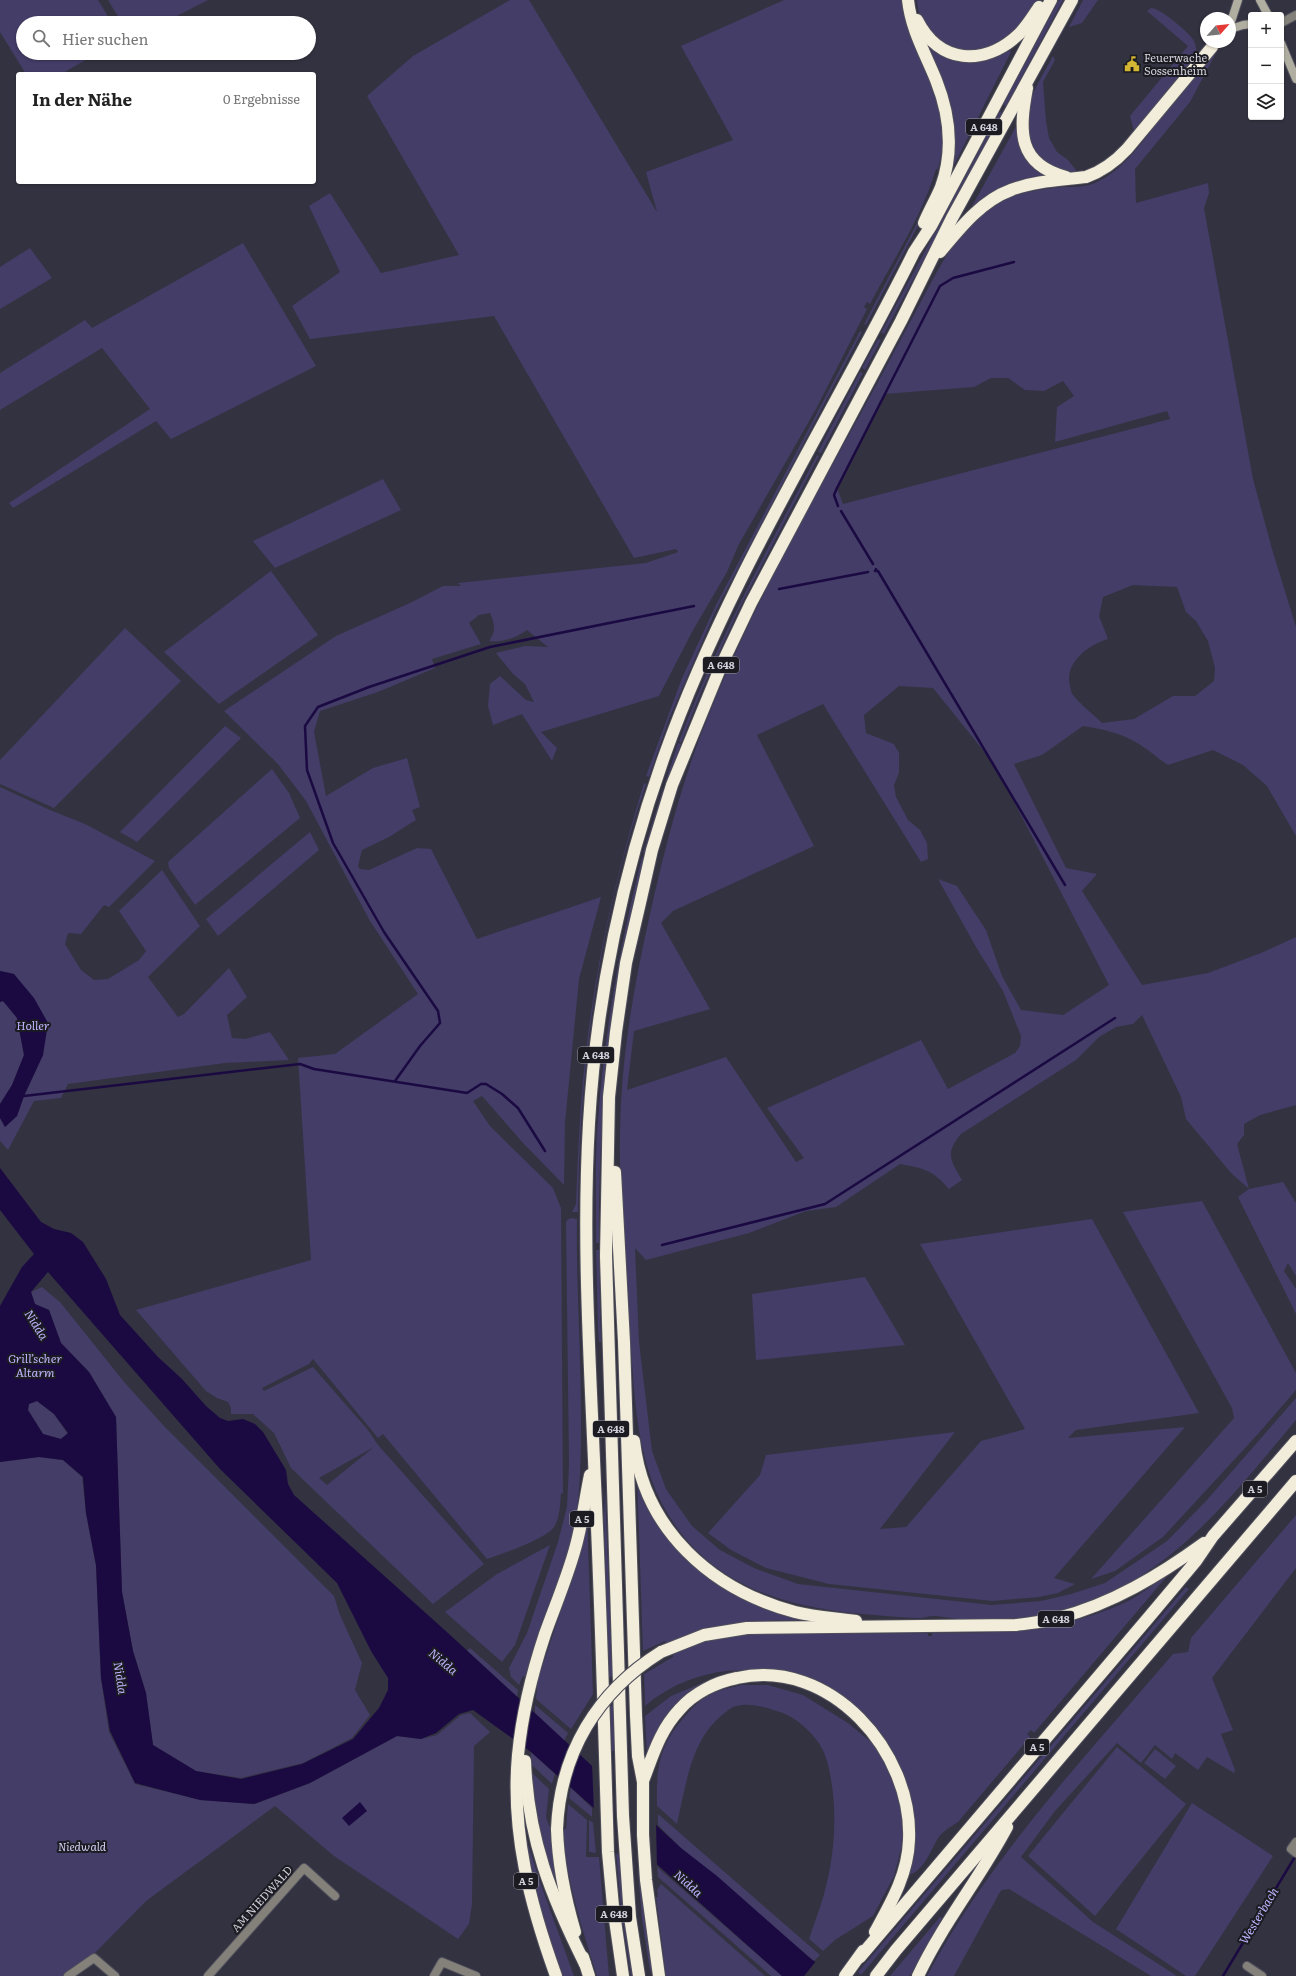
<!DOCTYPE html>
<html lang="de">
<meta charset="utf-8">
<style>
body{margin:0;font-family:Literata,serif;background:#f2f2f2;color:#222}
.controls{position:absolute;right:12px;top:12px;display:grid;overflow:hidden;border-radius:4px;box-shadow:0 1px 3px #0004}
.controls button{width:36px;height:36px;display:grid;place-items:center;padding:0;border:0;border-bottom:1px solid #e0e0e0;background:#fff;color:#222;font:20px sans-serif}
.compass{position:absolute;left:1200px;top:12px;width:36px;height:36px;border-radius:50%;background:#fff;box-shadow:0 1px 3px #0004;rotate:63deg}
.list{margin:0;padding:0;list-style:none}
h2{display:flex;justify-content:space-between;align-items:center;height:52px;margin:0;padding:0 16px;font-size:17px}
h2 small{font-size:13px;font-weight:400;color:#767676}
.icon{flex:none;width:22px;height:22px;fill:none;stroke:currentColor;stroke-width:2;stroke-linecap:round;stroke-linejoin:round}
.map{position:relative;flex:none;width:1296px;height:1976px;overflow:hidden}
.search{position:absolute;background:#fff;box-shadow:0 1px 3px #0004;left:16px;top:16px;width:300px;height:44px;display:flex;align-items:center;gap:10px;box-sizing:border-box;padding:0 14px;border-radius:22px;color:#767676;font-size:15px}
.panel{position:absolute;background:#fff;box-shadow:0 1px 3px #0004;left:16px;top:72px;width:300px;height:112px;border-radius:4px}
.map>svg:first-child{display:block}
.green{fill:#433d67;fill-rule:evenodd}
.water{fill:#1b0a42;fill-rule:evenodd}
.pier{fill:#333240}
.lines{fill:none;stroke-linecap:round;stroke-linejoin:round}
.stream{stroke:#1b0a42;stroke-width:2.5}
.minor-casing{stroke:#504f5c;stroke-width:10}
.secondary-casing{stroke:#504f5c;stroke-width:10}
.motorway-casing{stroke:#504f5c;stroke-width:14}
.minor{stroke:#83817a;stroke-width:8}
.secondary{stroke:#b0ada1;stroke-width:8}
.motorway{stroke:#f2edda;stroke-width:12}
.motorway-bridge-casing{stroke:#504f5c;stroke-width:14;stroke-linecap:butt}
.motorway-bridge{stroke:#f2edda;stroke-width:12}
.labels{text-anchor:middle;stroke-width:4;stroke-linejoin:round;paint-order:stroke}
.shield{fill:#1b1b21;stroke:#9c9ba4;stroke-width:1}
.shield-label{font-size:10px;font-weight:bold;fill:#d3d2dc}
.poi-label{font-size:11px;fill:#d3d2dc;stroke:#1b1b21;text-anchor:start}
.park-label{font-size:11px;font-style:italic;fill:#d2cff4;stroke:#1b1b21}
.street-label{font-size:11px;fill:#d3d2dc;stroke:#1b1b21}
.water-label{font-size:12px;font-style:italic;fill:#bdb4fd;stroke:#1b1b21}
</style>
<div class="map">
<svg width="1296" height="1976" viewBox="0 0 1296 1976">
<rect width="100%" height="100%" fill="#333240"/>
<g class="green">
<path d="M0 0H98L112 23H23V53H98L61 74H26L0 32Z"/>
<path d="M108 0H208L163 23H122Z"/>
<path d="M510 0H529L657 212 646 172 733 140 681 46 784 0H905L938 99 943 121V166L931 201 866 325 864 324 928 202 939 175 942 151 938 169H936C922 217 893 260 870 304L867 302 864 307 867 309 816 409 738 546 727 572 692 632 659 696 541 732 557 748 552 761 522 714 493 725 488 706 490 684 500 676 526 700 534 702 525 684 513 674 496 653 525 646 548 647 527 630C516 638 502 643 489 641 496 631 495 624 490 613L479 615 469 623 481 644 432 659 435 668 378 692 320 711 314 732 326 796 373 768 407 758 420 807 412 810 416 820 389 837 362 850 358 866 360 869 369 870 417 848 431 849 477 939 601 897 579 979 565 1123 564 1185 523 1143 482 1096 473 1101 490 1126 553 1188 561 1208 563 1493 561 1494C560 1505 560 1518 554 1527 546 1539 502 1554 487 1559L383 1434 378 1438 313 1359 309 1364 262 1388 264 1391 313 1367 368 1430 378 1445 484 1564 433 1604 291 1468 274 1433 253 1414H231V1408L228 1402 217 1398 206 1391 136 1310 311 1260 298 1058 335 1054 418 994 370 921 306 801 278 764 224 711 336 636 410 603 443 586H461L458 583 646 563 678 552 676 549 634 558 494 316 310 339 292 306 340 272 309 206 330 193 381 273 459 255 367 96 413 56ZM374 1447 327 1485 319 1478Z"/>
<path d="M917 0H1038C1019 36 972 73 936 36 923 23 919 19 917 0Z"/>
<path d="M1059 0H1063L1006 106 1003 104Z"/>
<path d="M1083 0H1098L1082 23 1069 27Z"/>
<path d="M1151 8C1160 8 1190 33 1194 41 1196 45 1196 49 1197 54L1134 131 1130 116 1188 46 1147 11Z"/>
<path d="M926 42 939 53 1009 50 1011 52 953 167 952 164 954 119 949 101 925 43Z"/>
<path d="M1215 55 1190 102 1135 169 1136 203 1208 183 1209 193 1204 208 1253 479 1272 549 1296 627V836L1267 786 1243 765 1213 750 1168 765C1157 758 1148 749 1137 743 1121 733 1102 729 1083 726L1042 755 1014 764 1066 868 1097 874 1082 891 1142 985 1208 973 1261 953 1296 937V1105L1260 1115 1244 1124V1135L1237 1144 1249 1189 1283 1182 1296 1203V1276L1288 1263 1284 1271 1296 1289V1314L1238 1197 1249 1189 1231 1173 1186 1119 1181 1097 1142 1015 1133 1024 1116 1027 1099 1037 1076 1060 961 1134C945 1153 950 1160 962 1180L949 1189C933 1170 923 1168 900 1164L836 1207 806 1211 749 1233 646 1260 635 1248 639 1342 652 1451 666 1489 692 1526 720 1550 754 1568 798 1584 992 1605 1041 1601 1071 1594 1105 1583 1167 1541 1206 1501 1296 1398V1420C1215 1516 1152 1603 1018 1618 998 1620 977 1621 957 1619 950 1618 939 1616 933 1616 929 1616 926 1617 922 1618 906 1618 889 1616 874 1615 809 1610 742 1597 695 1549 633 1486 636 1405 629 1322 624 1249 617 1176 621 1103 624 1043 635 982 648 923 660 868 674 812 692 759 741 621 817 495 886 367 899 342 913 317 926 292 941 264 957 233 982 213 1005 194 1033 190 1062 187 1074 187 1086 187 1097 182 1126 169 1145 137 1165 113 1180 94 1196 76 1211 57ZM991 378H1008L1025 390 1044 391 1063 381 1074 396 1057 407 1055 442 1167 411 1170 419 843 504 837 488 884 394 974 387ZM1133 585 1177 587 1186 612 1196 621 1208 641 1215 668 1214 681 1195 696H1173L1134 719 1102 723C1093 714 1081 705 1073 695 1071 693 1071 689 1070 686 1064 663 1088 645 1108 639L1099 616 1103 597ZM899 686 933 688 995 765 1109 985 1063 1015 1021 1010 1002 976 986 930 957 886 938 879 976 947 1003 991 1021 1036 1020 1046 1015 1053 948 1089 921 1040 767 1108 804 1158 796 1162 726 1057 627 1090 634 1031 710 1009 661 923 673 911 814 846 757 735 823 704 921 862 928 859 927 843 920 830 908 820 896 797 894 785 899 773V753L894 744 866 733 864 715Z"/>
<path d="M1053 56 1055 60 1043 82 1046 121 1049 138 1057 152 1068 160 1079 174C1066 172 1052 169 1041 161 1025 147 1024 115 1032 97 1037 83 1046 69 1053 56Z"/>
<path d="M1000 111 1002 113 884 334 881 333Z"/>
<path d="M1018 123C1025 152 1023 163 1050 177L971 208Z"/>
<path d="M243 243 316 366 171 439 156 421 13 508 9 503 150 409 102 348 0 410V373L85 320 92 328Z"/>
<path d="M30 248 52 278 0 309V267Z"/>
<path d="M860 331 862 332 715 612 669 719 649 777 646 776 682 678 716 605Z"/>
<path d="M878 339 881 340 865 370 862 368Z"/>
<path d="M860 372 863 373 821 453 818 452Z"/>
<path d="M817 455 819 456 739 609 701 692 681 743 679 741C717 642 767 549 817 455Z"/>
<path d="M383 479 401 510 275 568 253 541Z"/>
<path d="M271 571 318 635 219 704 164 652Z"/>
<path d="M125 628 181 681 54 808 0 784V760Z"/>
<path d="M225 726 241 738 137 842 120 832Z"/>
<path d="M678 743 681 744 667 783H665Z"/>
<path d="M272 769 289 793 300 818 195 905 169 868 168 862Z"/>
<path d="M644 783 646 784C599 920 579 1068 578 1212H572L576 1204C578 1153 580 1103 586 1052 596 961 617 871 644 783Z"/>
<path d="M0 787 50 810 85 824 155 861 109 907 104 905 81 934 68 933 65 944 81 970 94 980 108 979 139 960 146 951 119 911 162 870 200 926 148 977 178 1017 184 1014 229 968 247 997 227 1015 232 1038 245 1039 270 1032 289 1060 225 1063 68 1084 61 1098 34 1101 8 1150 0 1141V1118L5 1127 17 1116 24 1096 43 1055 14 974 0 971Z"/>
<path d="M663 789 665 790 646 854 643 853Z"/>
<path d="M310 832 319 850 218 936 206 919Z"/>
<path d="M642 857 645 858C612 988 598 1108 599 1243H596C596 1206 595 1170 597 1133 603 1040 619 948 642 857Z"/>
<path d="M3 1001 17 1018 24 1055 12 1085 0 1104V1002Z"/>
<path d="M1202 1201 1296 1373V1390L1258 1434 1163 1537 1115 1571 1091 1579 1234 1418 1232 1408 1123 1212Z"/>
<path d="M571 1218 577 1219C576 1285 581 1350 581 1416 581 1447 581 1478 577 1509 569 1567 545 1622 525 1677L523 1676 519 1685 511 1677 509 1668 527 1633 558 1542 567 1507 569 1464 566 1223 567 1220Z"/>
<path d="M1092 1219 1199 1413 1076 1430 1068 1438 1185 1427 1054 1578 1075 1584 1058 1593 1039 1597 993 1601 829 1584 766 1568 731 1550 708 1533 760 1475 766 1455 955 1432 880 1529 906 1527 981 1441 1025 1429 920 1244Z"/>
<path d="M596 1250H599L601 1342H599L598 1330Z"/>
<path d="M865 1277 905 1345 756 1360 752 1294Z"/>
<path d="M42 1287 60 1302 125 1383 164 1426 334 1596 340 1615 362 1663 355 1690 370 1715 352 1738 303 1763 241 1778 196 1771 153 1745 146 1693 133 1651 122 1592 116 1417 89 1372 61 1343 49 1310 35 1304 31 1292Z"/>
<path d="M37 1401 54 1414 68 1434 60 1439 43 1434 28 1410 29 1404Z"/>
<path d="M39 1457 63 1460 82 1477 86 1514 96 1566 101 1679 109 1732 135 1784 201 1800 255 1804 310 1783 397 1736 421 1739 437 1735 461 1715 470 1713 490 1732 474 1746 472 1904 469 1924 458 1939 334 1856 275 1806 146 1901 92 1956 64 1976H0V1462Z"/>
<path d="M637 1477 691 1561 810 1620C757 1620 715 1621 666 1644L665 1641 643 1651Z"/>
<path d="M605 1489 612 1663V1676L609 1678 604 1517Z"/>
<path d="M587 1512 593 1694 571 1729 536 1699 537 1688H535L580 1554Z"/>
<path d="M1296 1515V1568L1212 1678 1233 1730 1221 1734 1235 1770 1234 1773 1207 1757 1198 1770 1175 1753 1172 1759 1155 1745 1141 1763 1117 1743 1055 1811 1021 1857 1093 1922 1177 1976H1151L1009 1889 1002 1890 1000 1892 954 1976H927C990 1857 1086 1756 1173 1654L1188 1652 1191 1638Z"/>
<path d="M550 1545 515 1645 502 1662 445 1612 497 1574Z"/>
<path d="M1168 1575 1034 1733 1031 1730 1027 1734 1030 1737 958 1822C951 1827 942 1831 937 1840 930 1852 923 1872 908 1875 909 1847 917 1815 908 1788 898 1756 869 1710 838 1696 825 1690 809 1687 795 1682 783 1679 769 1672 757 1671 716 1667 676 1680 645 1706L644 1674 673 1657V1654L698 1643 743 1634 928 1633V1636H932V1633C1001 1633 1060 1632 1124 1603 1139 1596 1154 1584 1168 1575Z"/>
<path d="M1186 1587 1189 1589 861 1975 858 1972Z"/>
<path d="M470 1648 518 1690 517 1697 467 1651Z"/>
<path d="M707 1681 709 1682 647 1756 645 1716 671 1696Z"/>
<path d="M741 1685H768L803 1695 848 1723 878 1748 897 1788 904 1822 901 1849 894 1876 873 1916 835 1940 823 1951 809 1939C814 1923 821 1907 825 1890 836 1850 838 1801 827 1761 822 1741 802 1721 783 1713 768 1708 751 1702 736 1706 732 1707 728 1710 726 1712 691 1737 686 1785 677 1824L657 1806C656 1767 659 1745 686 1715 693 1707 701 1699 711 1694 720 1689 732 1688 741 1685Z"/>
<path d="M613 1704V1709L615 1751H612L610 1707Z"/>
<path d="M535 1705 568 1733 564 1741 535 1713Z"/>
<path d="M1117 1747 1186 1804 1095 1916 1028 1856Z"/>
<path d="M1155 1749 1176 1766 1165 1779 1144 1763Z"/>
<path d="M531 1752 555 1774 552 1784 531 1764Z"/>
<path d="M531 1772 549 1789 546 1817 549 1826 552 1827 562 1908 557 1902 531 1795Z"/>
<path d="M571 1788 592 1808V1817L569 1798Z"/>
<path d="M1192 1803 1273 1856 1195 1976H1186L1116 1929Z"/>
<path d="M568 1804 587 1820 586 1857H599L609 1976H597C582 1928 566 1880 563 1829H566Z"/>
<path d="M658 1814 820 1955 814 1961 681 1848 658 1825Z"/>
<path d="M589 1820 593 1823 596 1853 589 1852Z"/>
<path d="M523 1841H527L540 1882 574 1976H559L546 1938Z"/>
<path d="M616 1853 620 1856 623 1898 633 1976H631L622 1918Z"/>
<path d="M657 1867 782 1976H771L658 1877Z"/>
<path d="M638 1872 640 1875 653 1970 650 1971 642 1919Z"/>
<path d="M661 1884 765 1976H666L656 1897H658L657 1890Z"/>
<path d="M940 1917 942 1918 910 1976H890Z"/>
</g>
<g class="water">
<path d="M0 971 14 974 34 998 48 1023 43 1055 24 1096 17 1116 5 1127 0 1118V1104L12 1085 24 1055 17 1018 3 1001 0 1002Z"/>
<path d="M0 1168 41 1222 54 1229 71 1233 83 1242 106 1279 120 1315 158 1357 182 1379 206 1406 220 1418 228 1421 243 1419 255 1424 263 1432 286 1470 288 1484 294 1495 448 1633 681 1848 717 1876 811 1959 836 1976H782L531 1752 473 1710 459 1714 436 1733 421 1739 397 1736 310 1783 254 1804 200 1800 135 1783 110 1731 101 1678 96 1565 86 1513 83 1477 63 1460 39 1457 0 1462V1306L22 1267 34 1254 0 1210ZM48 1272 220 1469 337 1583 371 1651 388 1678V1690L379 1708 353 1739 302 1764 241 1779 196 1771 153 1745 146 1693 133 1651 122 1592 116 1417 89 1372 61 1343 49 1310 35 1304 31 1292ZM37 1401 54 1414 68 1433 61 1439 43 1434 28 1410 29 1404Z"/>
<path d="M360 1802 367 1811 349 1826 342 1818Z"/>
</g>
<g class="pier">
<path d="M592 1763 656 1821 657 1869 594 1812Z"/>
<path d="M817 1960 837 1974 838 1976H804Z"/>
</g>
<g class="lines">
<g class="stream">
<path d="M838 506 834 495 837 488 940 286 953 278 1014 262"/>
<path d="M841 511 873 564"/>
<path d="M876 569 875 571H878L1065 885"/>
<path d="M779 589 868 572"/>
<path d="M395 1081 420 1046 440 1023 438 1011 384 932 333 843 307 770 305 726 318 707 369 687 490 647 694 606"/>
<path d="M24 1096 300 1064 314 1069 467 1093 481 1084H486L502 1094 518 1108 545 1151"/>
<path d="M662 1245 825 1204 1115 1018"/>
<path d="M1223 1976 1296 1855"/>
</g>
<g class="minor-casing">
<g id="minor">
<path d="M1281 23 1296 15"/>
<path d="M1296 1842 1291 1849 1296 1853"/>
<path d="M1247 1966 1262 1976"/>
<path d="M68 1976 94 1958 115 1976"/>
<path d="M208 1976 304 1868 335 1896"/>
<path d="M434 1976 442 1962 476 1976"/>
</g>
</g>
<g class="secondary-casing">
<g id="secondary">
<path d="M1260 0 1268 15"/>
<path d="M1230 25 1238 0"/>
<path d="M1230 29 1243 25 1251 24"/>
<path d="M1281 43 1296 79"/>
</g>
</g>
<g class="motorway-casing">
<g id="motorway">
<path d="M908 0C911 29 925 53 936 80 950 115 954 151 941 187 936 199 929 211 924 223"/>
<path d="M917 20C939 64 984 67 1019 34 1027 26 1033 16 1039 7"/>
<path d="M1027 88C1019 131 1017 164 1066 177"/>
<path d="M940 252C960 228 981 201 1011 190 1034 181 1062 180 1086 177 1103 171 1115 162 1127 149L1212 47"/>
<path d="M615 1172 624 1342 636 1715 638 1756 643 1782V1835L646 1880 659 1976"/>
<path d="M634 1441C644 1530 712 1590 795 1612 815 1617 836 1618 856 1621"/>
<path d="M661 1652 704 1635 747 1628 1016 1625C1030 1623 1045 1622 1058 1618 1112 1604 1160 1575 1204 1543"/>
<path d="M525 1761C528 1839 551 1896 585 1964"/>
<path d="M643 1781C653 1755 660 1730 680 1709 694 1693 716 1682 737 1678 830 1657 913 1752 909 1840 908 1874 891 1903 875 1932"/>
<path d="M557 1829C558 1864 565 1898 575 1932"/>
<path d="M583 1957 589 1976"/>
<path d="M860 1957 1149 1617 1196 1561 1213 1536 1296 1441"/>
<path d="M556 1976C530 1904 511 1832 518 1755 522 1714 532 1673 545 1634 555 1606 567 1578 575 1549 582 1525 585 1499 590 1475"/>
<path d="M623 1976 613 1906 608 1852C604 1729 601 1606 595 1483 590 1363 582 1243 589 1123 596 999 623 871 665 754 728 578 831 419 914 252L931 226 1051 0"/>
<path d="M639 1976 630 1917 623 1816 606 1256 609 1097 616 1032 626 963 640 903 652 850 672 785 721 666 751 603 901 321 952 218 1072 0"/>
<path d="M845 1976 863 1951"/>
<path d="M876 1976 896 1950 1296 1481"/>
<path d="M918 1976C943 1923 980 1878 1007 1827"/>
</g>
</g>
<use href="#minor" class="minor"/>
<use href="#secondary" class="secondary"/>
<use href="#motorway" class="motorway"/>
<g class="motorway-bridge-casing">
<path id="motorway-bridge" d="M557 1829C560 1753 597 1692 661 1652"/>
</g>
<use href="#motorway-bridge" class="motorway-bridge"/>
</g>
<defs>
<g id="civic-bare" transform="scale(1.2)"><path d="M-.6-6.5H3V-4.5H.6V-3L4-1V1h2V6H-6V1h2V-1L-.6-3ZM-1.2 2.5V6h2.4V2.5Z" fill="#d5b534" stroke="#1b1b21" stroke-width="2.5" paint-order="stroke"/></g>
</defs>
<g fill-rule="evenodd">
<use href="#civic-bare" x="1132" y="64"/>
</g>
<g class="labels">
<g class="shield">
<rect x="966" y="119" width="36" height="16" rx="3"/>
<rect x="703" y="657" width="36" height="16" rx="3"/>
<rect x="578" y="1047" width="36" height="16" rx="3"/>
<rect x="593" y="1421" width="36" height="16" rx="3"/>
<rect x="1243" y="1481" width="24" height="16" rx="3"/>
<rect x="570" y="1511" width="24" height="16" rx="3"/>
<rect x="1038" y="1611" width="36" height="16" rx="3"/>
<rect x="1025" y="1739" width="24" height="16" rx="3"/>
<rect x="514" y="1873" width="24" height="16" rx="3"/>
<rect x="596" y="1906" width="36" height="16" rx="3"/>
</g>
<g class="shield-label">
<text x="984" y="131">A 648</text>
<text x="721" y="669">A 648</text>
<text x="596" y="1059">A 648</text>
<text x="611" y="1433">A 648</text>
<text x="1255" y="1493">A 5</text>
<text x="582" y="1523">A 5</text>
<text x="1056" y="1623">A 648</text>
<text x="1037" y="1751">A 5</text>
<text x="526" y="1885">A 5</text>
<text x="614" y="1918">A 648</text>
</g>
<g class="poi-label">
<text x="1144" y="62">Feuerwache<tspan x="1144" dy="13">Sossenheim</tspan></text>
</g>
<g class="park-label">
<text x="82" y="1851">Niedwald</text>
</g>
<g class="street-label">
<text transform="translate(262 1899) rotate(-48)" y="4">AM NIEDWALD</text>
</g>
<g class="water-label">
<text x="33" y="1030">Holler</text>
<text transform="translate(36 1325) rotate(58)" y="4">Nidda</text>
<text x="35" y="1363">Grill’scher<tspan x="35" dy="14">Altarm</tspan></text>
<text transform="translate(443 1662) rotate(40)" y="4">Nidda</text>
<text transform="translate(120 1678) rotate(81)" y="4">Nidda</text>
<text transform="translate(688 1884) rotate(42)" y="4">Nidda</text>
<text transform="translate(1259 1916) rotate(-59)" y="4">Westerbach</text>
</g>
</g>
</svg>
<div class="controls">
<button>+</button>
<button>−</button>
<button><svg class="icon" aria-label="layers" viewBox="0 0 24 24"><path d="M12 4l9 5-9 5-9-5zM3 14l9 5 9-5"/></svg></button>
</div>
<svg class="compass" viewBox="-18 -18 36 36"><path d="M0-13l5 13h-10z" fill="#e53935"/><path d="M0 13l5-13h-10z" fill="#767676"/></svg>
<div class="search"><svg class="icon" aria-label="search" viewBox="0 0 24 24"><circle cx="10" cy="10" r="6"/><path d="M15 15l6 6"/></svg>Hier suchen</div>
<section class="panel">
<h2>In der Nähe<small>0 Ergebnisse</small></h2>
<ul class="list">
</ul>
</section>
</div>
